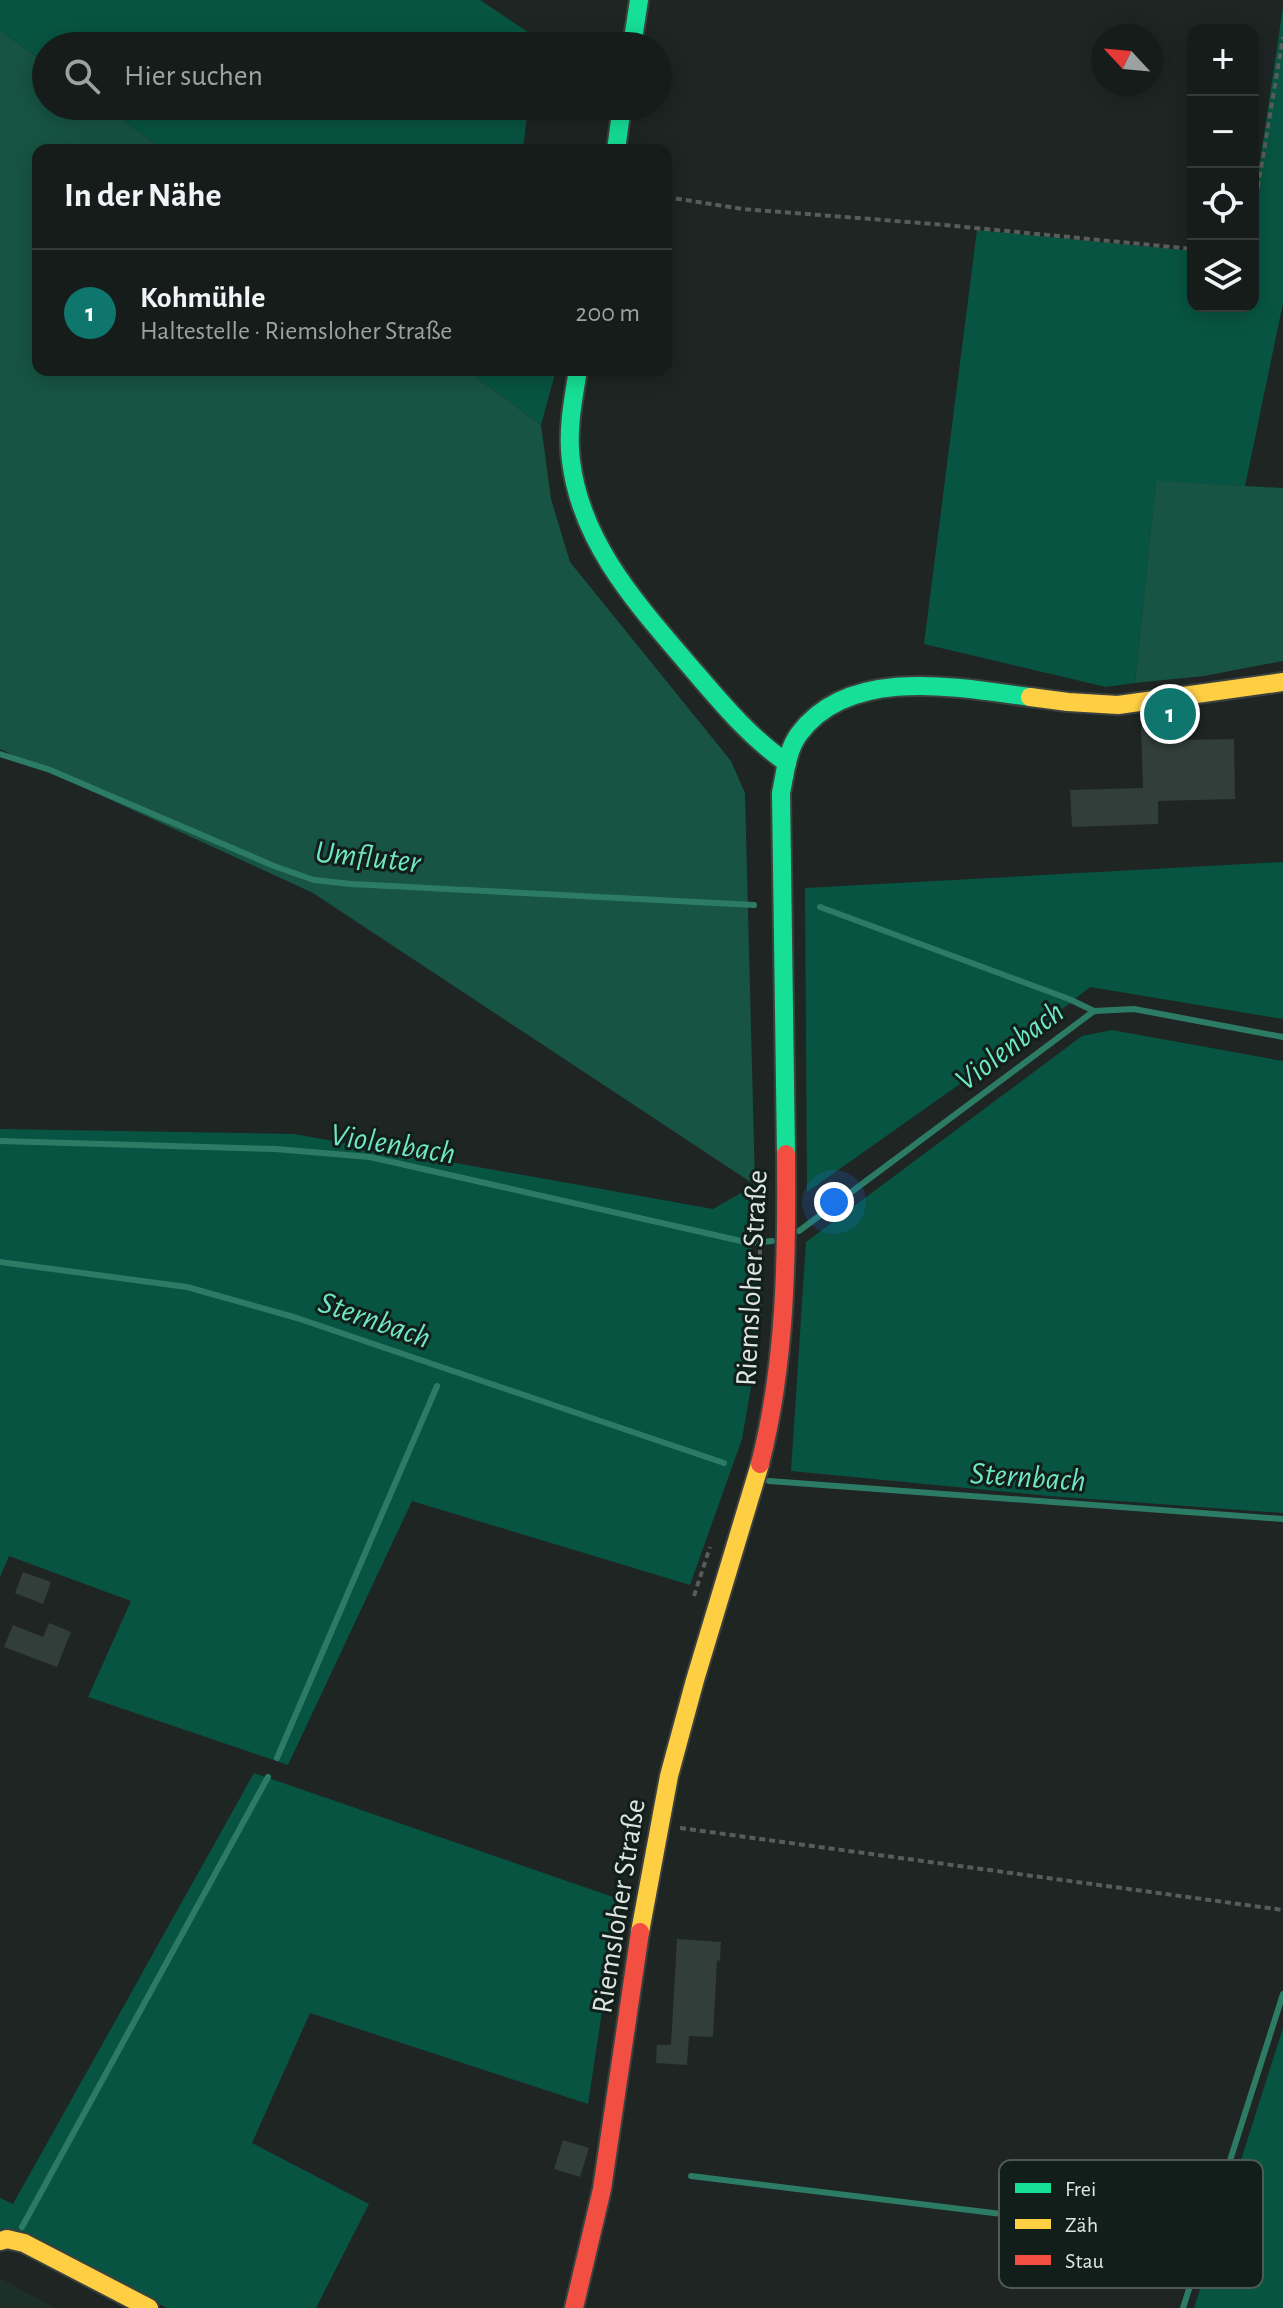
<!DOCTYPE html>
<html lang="de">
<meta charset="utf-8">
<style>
body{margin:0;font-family:"Alegreya Sans",sans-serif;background:#1f2523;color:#f1f3f6}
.controls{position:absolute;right:24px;top:24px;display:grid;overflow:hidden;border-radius:16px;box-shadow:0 4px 20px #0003}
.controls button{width:72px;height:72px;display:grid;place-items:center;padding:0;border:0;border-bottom:2px solid #353a39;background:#161c1a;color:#f1f3f6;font:40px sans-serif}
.compass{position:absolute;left:1091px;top:24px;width:72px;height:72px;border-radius:50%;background:#161c1a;box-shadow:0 4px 20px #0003;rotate:296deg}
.you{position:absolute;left:834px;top:1202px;width:28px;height:28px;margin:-20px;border:6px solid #fff;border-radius:50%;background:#1a73e8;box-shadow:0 0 0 12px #1a73e833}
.badge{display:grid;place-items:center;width:52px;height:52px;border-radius:50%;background:#0f766e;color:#fff;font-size:26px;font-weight:700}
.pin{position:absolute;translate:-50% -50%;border:4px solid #fff;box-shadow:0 2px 8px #0006}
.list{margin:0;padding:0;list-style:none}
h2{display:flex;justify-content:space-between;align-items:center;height:104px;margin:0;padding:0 32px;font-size:34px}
h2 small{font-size:26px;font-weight:400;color:#9ea1a2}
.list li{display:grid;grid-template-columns:52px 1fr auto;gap:24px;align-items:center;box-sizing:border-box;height:128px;padding:0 32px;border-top:2px solid #353a39}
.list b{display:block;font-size:30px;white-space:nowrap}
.list p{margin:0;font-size:26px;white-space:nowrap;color:#9ea1a2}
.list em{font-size:26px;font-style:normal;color:#9ea1a2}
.icon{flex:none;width:44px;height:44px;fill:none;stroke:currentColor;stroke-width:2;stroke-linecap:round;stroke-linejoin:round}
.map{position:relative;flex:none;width:1283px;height:2308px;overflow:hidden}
.search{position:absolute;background:#161c1a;box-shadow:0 4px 20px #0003;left:32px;top:32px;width:640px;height:88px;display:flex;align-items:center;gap:20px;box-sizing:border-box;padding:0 28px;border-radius:44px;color:#9ea1a2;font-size:30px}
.panel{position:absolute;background:#161c1a;box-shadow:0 4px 20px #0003;left:32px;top:144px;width:640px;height:232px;border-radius:16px}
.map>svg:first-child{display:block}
.built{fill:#1c2f29}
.green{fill:#085442}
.forest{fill:#175443}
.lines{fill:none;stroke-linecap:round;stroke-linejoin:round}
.stream{stroke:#2c7c65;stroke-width:6}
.building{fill:#323e3a}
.fast-casing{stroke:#3b413f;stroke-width:22}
.slow-casing{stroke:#3b413f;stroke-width:22}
.jam-casing{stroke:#3b413f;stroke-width:22}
.path{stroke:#585c5b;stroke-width:4;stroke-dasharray:6 4;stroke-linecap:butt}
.fast{stroke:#16e098;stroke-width:18}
.slow{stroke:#ffcf43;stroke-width:18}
.jam{stroke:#f24e42;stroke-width:18}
.labels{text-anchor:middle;stroke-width:6;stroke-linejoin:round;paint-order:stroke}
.street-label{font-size:30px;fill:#dde5e2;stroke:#121e1a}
.water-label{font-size:32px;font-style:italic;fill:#6ee7c2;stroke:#121e1a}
.key{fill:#121e1a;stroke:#4f5a56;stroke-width:2}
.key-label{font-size:22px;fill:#dde5e2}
</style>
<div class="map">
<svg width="1283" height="2308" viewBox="0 0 1283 2308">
<rect width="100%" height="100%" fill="#1e2523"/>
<path class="built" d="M0 2278 55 2308H0Z"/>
<g class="green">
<path d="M0 0H480L534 36 533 46H46V64L0 30Z"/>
<path d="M1283 7V303L1245 486 1156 482 1135 683 1106 687 924 644 977 230 1193 251V306H1253V209Z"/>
<path d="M104 106H528L523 150H164Z"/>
<path d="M466 370H556L541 425Z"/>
<path d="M1283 862V1019L1090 987 1035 1031 807 1192 805 888Z"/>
<path d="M1112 1030 1283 1061V1513L1049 1496 791 1471 806 1242 1082 1036Z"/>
<path d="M0 1129 294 1134 713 1209 755 1185 751 1254 763 1277 761 1321 752 1382 742 1439 690 1585 412 1501 288 1765 88 1697 131 1601 9 1556 0 1577Z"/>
<path d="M254 1773 619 1899 588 2104 310 2013 252 2143 369 2204 316 2308H167L10 2229 0 2230V2198L13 2204Z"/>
<path d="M1283 2028V2308H1194Z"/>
</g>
<g class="forest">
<path d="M0 30 46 64V106H104L164 150H38V370H466L541 425 551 499 570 562 731 761 745 793 755 1185 313 893 0 749Z"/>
<path d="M1156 481 1283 488V661L1204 676 1135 683Z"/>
</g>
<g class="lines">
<g class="stream">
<path d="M0 754 50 770 274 866 314 880 351 884 754 905"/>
<path d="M820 907 1069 999 1094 1011"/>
<path d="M0 1141 275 1149 370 1157 750 1243 772 1241"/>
<path d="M799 1231 1094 1011 1134 1009 1283 1037"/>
<path d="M0 1262 187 1287 297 1318 724 1463"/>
<path d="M769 1481 1283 1519"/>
<path d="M277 1758 437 1386"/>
<path d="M691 2176 1205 2239"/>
<path d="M22 2227 268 1777"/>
<path d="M1183 2308 1283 1994"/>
</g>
</g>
<g class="building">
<path d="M1182 724V740L1234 739 1235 799 1158 801V824L1072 827 1070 790 1143 788 1141 726Z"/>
<path d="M23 1572 51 1582 43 1604 15 1593Z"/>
<path d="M49 1623 71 1632 57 1667 4 1647 13 1625 43 1637Z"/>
<path d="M677 1939 721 1942 720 1961 717 1960 713 2037 689 2036 687 2065 656 2063 657 2045H671Z"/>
<path d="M563 2140 589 2148 580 2177 554 2169Z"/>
</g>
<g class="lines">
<g class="fast-casing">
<g id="fast">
<path d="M632 46 639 0"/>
<path d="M616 150 622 106"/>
<path d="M578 370C573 400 567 431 571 461 581 543 637 604 688 664 719 700 748 736 787 763"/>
<path d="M786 1154 781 793C785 774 787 750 799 734 849 666 957 687 1030 697"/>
</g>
</g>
<g class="slow-casing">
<g id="slow">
<path d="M1030 697 1068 702 1118 705 1283 682"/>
<path d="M640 1932 669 1776 695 1680 760 1464"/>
<path d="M0 2241 7 2239 24 2243 149 2308"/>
</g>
</g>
<g class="jam-casing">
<g id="jam">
<path d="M760 1464C786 1362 787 1258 786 1154"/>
<path d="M574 2308 602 2189 640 1932"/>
</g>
</g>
<g class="path">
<path d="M666 197 743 209 934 224 1193 249"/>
<path d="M1253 217 1283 37"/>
<path d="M761 1210 759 1235 761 1269"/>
<path d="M694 1596 710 1547"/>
<path d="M680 1828 1283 1910"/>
</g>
<use href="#fast" class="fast"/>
<use href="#slow" class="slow"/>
<use href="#jam" class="jam"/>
</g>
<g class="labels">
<g class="street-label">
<text transform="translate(751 1278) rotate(-87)" y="10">Riemsloher Straße</text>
<text transform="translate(618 1906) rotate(-81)" y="10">Riemsloher Straße</text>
</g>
<g class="water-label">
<text transform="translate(368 856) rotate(6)" y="11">Umfluter</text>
<text transform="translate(1009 1045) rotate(-37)" y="11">Violenbach</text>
<text transform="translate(393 1143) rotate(9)" y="11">Violenbach</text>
<text transform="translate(375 1319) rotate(19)" y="11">Sternbach</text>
<text transform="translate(1028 1476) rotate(4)" y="11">Sternbach</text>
</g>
</g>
<rect x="999" y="2160" width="264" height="128" rx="12" class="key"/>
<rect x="1015" y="2183" width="36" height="10" fill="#16e098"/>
<rect x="1015" y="2219" width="36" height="10" fill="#ffcf43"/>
<rect x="1015" y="2255" width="36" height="10" fill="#f24e42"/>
<g class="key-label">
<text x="1065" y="2196">Frei</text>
<text x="1065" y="2232">Zäh</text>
<text x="1065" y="2268">Stau</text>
</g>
</svg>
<div class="controls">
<button>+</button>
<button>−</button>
<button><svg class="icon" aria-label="locate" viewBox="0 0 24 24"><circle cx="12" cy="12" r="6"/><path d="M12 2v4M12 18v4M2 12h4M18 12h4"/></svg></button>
<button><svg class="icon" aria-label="layers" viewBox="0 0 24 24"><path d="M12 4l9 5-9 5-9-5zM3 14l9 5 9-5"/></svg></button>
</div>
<svg class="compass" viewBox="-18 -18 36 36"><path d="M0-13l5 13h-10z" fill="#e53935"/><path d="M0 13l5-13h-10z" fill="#9ea1a2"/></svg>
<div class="you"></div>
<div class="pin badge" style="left:1170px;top:714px">1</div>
<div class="search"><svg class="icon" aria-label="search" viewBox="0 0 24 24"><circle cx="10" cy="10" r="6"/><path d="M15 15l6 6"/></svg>Hier suchen</div>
<section class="panel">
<h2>In der Nähe<small></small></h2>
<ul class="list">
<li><span class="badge">1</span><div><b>Kohmühle</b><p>Haltestelle · Riemsloher Straße</p></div><em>200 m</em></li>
</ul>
</section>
</div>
